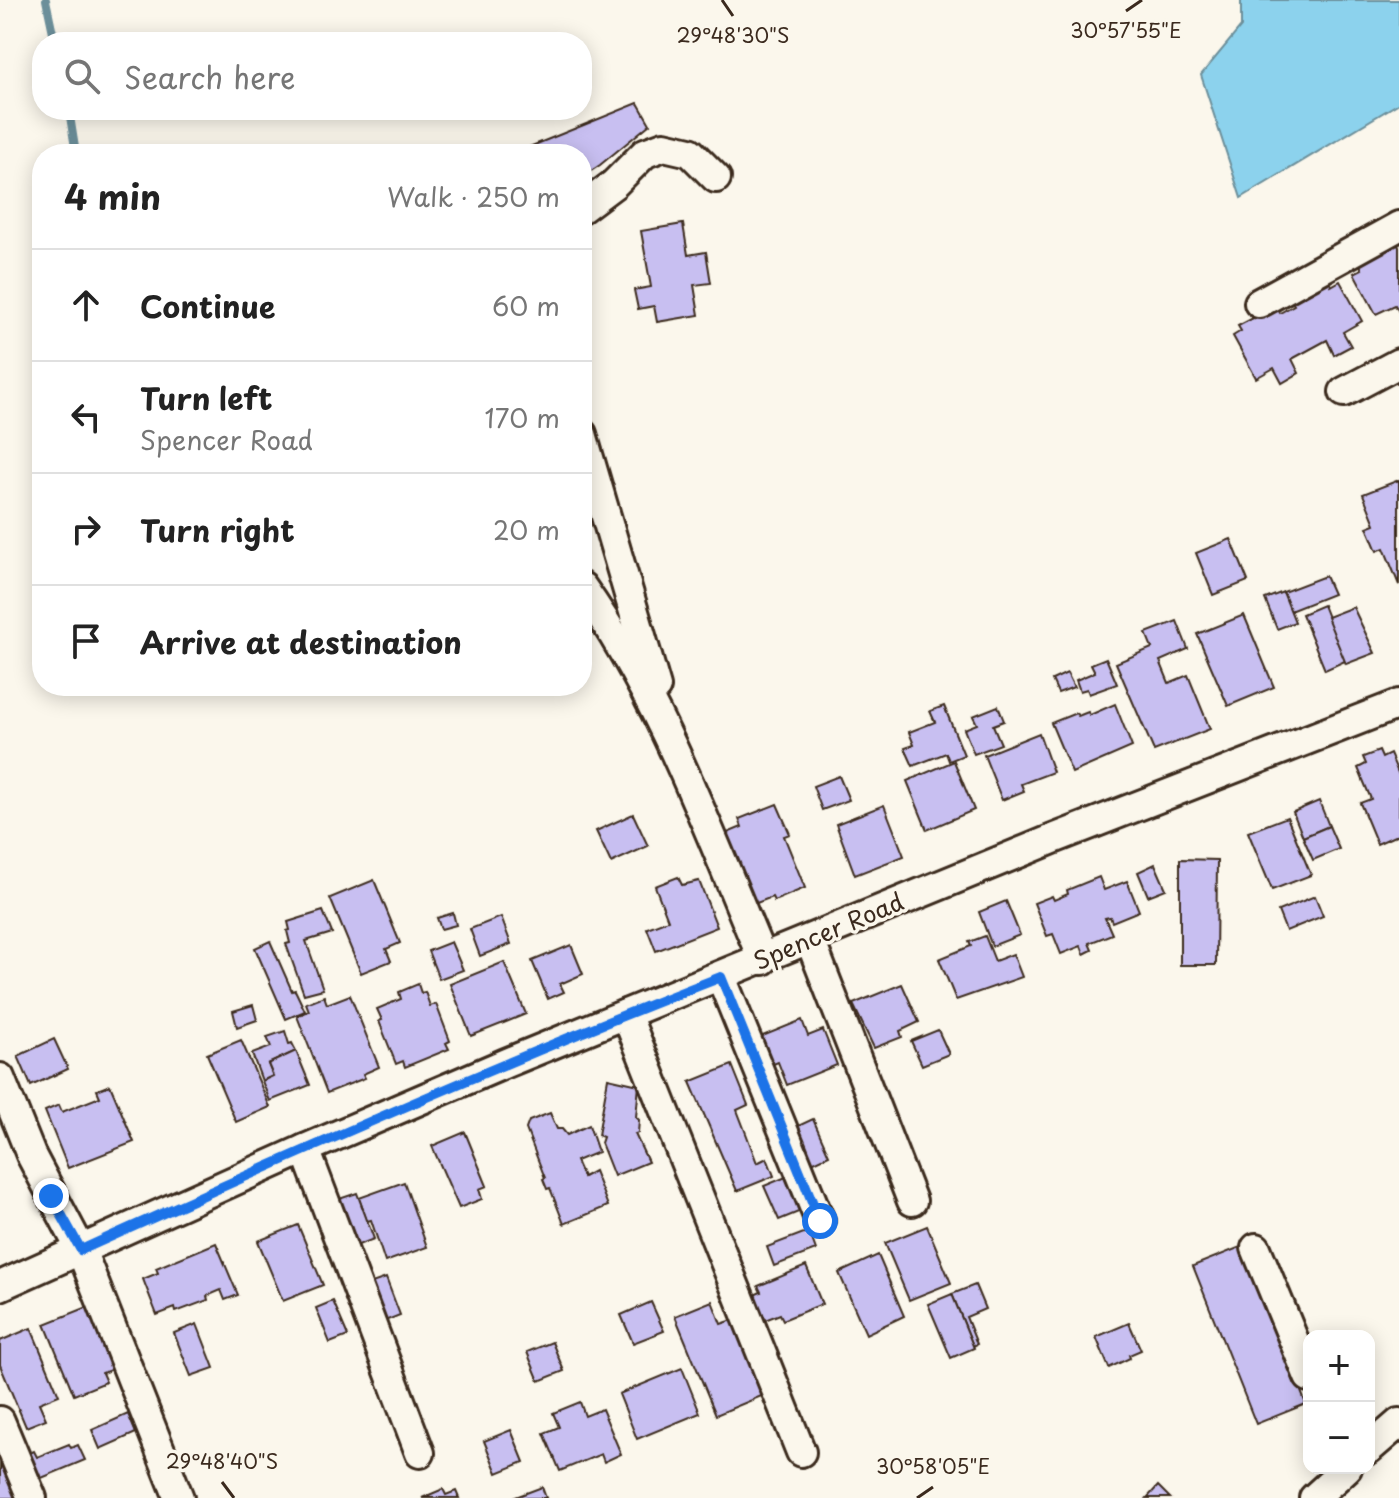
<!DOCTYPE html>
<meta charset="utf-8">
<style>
body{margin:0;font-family:"Playpen Sans",sans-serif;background:#f6f6f6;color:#222}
.controls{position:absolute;right:24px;bottom:24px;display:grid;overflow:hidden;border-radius:16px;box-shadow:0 4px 20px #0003}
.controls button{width:72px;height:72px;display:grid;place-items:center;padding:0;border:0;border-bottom:2px solid #e0e0e0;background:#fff;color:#222;font:40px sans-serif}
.stop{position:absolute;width:24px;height:24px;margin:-18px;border:6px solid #1a73e8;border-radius:50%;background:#fff}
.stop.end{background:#1a73e8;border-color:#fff;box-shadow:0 2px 8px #0008}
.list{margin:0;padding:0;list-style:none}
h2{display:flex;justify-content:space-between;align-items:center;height:104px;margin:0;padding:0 32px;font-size:34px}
h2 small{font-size:26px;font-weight:400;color:#767676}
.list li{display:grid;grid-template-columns:52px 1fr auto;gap:24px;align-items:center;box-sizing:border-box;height:112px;padding:0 32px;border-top:2px solid #e0e0e0}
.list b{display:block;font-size:30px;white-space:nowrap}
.list p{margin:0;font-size:26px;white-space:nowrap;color:#767676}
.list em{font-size:26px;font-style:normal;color:#767676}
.icon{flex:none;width:44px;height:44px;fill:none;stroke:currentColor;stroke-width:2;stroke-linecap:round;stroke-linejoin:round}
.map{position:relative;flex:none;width:1399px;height:1498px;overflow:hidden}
.search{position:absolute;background:#fff;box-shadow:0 4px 20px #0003;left:32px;top:32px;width:560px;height:88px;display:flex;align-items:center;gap:20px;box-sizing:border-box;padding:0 28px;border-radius:32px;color:#767676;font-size:30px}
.panel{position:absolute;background:#fff;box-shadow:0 4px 20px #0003;left:32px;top:144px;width:560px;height:552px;border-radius:32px}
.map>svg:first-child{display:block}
.water{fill:#8cd2ed;stroke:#6c8f9a;stroke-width:2}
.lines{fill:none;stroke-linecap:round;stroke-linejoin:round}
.stream{stroke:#6c8f9a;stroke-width:8}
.building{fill:#c8bff1;stroke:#3b2a1e;stroke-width:2}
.minor-casing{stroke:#3b2a1e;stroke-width:34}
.minor{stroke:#fbf7ec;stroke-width:28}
.route{stroke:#1a73e8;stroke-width:10}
.ticks{fill:none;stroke:#3b2a1e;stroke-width:3}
.labels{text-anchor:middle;stroke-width:7;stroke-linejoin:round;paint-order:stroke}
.street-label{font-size:24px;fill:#3b2a1e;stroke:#fbf7ec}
.ticks-label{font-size:20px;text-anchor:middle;fill:#3b2a1e;stroke:#fbf7ec;stroke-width:7;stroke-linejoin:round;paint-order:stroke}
</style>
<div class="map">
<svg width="1399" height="1498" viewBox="0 0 1399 1498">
<rect width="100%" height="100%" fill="#fbf7ec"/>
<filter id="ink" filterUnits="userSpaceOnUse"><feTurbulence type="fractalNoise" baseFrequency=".0125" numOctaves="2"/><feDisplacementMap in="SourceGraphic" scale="16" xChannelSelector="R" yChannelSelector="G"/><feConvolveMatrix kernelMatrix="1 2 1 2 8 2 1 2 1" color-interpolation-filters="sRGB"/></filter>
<g filter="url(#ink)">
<path class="water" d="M1241 0H1399V103L1241 198 1201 75 1241 27Z"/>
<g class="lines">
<g class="stream">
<path d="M46 0 55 42"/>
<path d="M69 110 76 154"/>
</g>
</g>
<g class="building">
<path d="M638 103 650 124 600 165 582 177V154H512Z"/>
<path d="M683 224 688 255 706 252 711 283 694 285 699 315 657 322 654 306 638 309 634 290 651 287 641 231Z"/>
<path d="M1397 243 1399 247V312L1395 305 1376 314 1354 273 1362 269 1359 263Z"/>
<path d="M1328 278 1331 286 1340 281 1362 321 1343 332 1351 346 1334 355 1327 340 1292 359 1299 373 1282 383 1274 368 1256 378 1233 336 1241 331 1238 326 1276 306 1280 313 1294 305 1290 298Z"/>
<path d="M1399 480V585L1384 548 1377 551 1367 527 1375 524 1363 494Z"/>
<path d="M1231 539 1248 581 1213 595 1196 553Z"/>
<path d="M1325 576 1333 594 1290 611 1283 592Z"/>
<path d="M1283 592 1295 622 1277 629 1265 599Z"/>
<path d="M1323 605 1345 661 1325 670 1302 614Z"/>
<path d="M1353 607 1375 653 1346 664 1327 617Z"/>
<path d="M1244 615 1274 687 1228 706 1197 634Z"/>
<path d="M1177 621 1188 649 1160 661 1169 683 1188 675 1210 729 1154 751 1116 663 1152 648 1146 633Z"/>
<path d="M1106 658 1117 684 1089 694 1087 689 1080 691 1076 680 1095 672 1091 664Z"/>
<path d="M1067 673 1074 687 1058 693 1052 680Z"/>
<path d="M1115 704 1132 747 1072 773 1051 723 1076 713 1078 716 1088 712 1090 715Z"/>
<path d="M944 706 964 755 949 761 946 753 913 766 905 748 914 745 909 732 935 722 930 711Z"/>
<path d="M998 706 1004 721 993 725 1001 744 974 754 964 729 977 724 973 716Z"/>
<path d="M1039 733 1053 772 1021 784 1024 791 1002 800 984 755Z"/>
<path d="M1379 751 1382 758 1390 754 1399 775V834L1377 844 1360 803 1371 799 1358 768 1366 764 1363 757Z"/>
<path d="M954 761 974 810 927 830 907 781Z"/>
<path d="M839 776 849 800 822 810 813 786Z"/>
<path d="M1319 801 1329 826 1303 837 1293 812Z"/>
<path d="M777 804 790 834 784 836 805 888 774 901 772 897 754 904 725 834 742 827 739 819Z"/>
<path d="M884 805 904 856 855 875 836 824Z"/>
<path d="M633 814 648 846 611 863 596 831Z"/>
<path d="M1287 817 1311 875 1272 890 1248 832Z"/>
<path d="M1329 826 1339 849 1313 860 1303 837Z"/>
<path d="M1180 859 1217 860 1216 965H1180Z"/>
<path d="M1155 864 1166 889 1148 896 1138 872Z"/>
<path d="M678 877 682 885 699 881 717 927 656 951 647 928 668 920 655 886Z"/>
<path d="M1099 877 1104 890 1127 881 1139 911 1112 922 1110 917 1105 918 1112 934 1089 943 1092 950 1084 954 1081 946 1061 954 1053 934 1047 936 1034 903 1052 896 1054 900 1068 894 1067 890Z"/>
<path d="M374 880 400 943 386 949 391 961 361 973 330 898Z"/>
<path d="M1315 896 1323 916 1286 931 1278 911Z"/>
<path d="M1006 901 1020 935 992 946 979 912Z"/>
<path d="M323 911 332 933 306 941 323 989 304 994 286 944 290 943 287 931 290 930 288 922Z"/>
<path d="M453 913 456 925 441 929 437 918Z"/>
<path d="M501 917 511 944 480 956 470 929Z"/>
<path d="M985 936 995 961 1013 954 1022 977 956 1000 939 959 971 946 969 942Z"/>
<path d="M270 941 292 991 295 990 305 1011 286 1019 255 948Z"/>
<path d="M451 942 463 970 439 979 428 951Z"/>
<path d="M571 945 583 974 560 984 564 992 548 999 532 961Z"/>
<path d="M504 962 526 1014 471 1036 450 984Z"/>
<path d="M418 984 421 993 425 992 430 1006 436 1004 450 1041 446 1043 449 1049 405 1067 403 1061 396 1064 379 1021 382 1020 377 1009 401 999 399 992Z"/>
<path d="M902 984 919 1022 900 1031 902 1037 874 1048 853 1004Z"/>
<path d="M350 995 379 1067 363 1074 365 1078 327 1093 297 1016 309 1011 306 1003 324 996 327 1004Z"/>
<path d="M253 1005 257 1020 237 1027 233 1011Z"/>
<path d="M802 1020 808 1036 823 1030 837 1065 787 1085 778 1062 771 1065 760 1037Z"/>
<path d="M938 1030 949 1054 922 1065 911 1041Z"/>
<path d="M285 1031 289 1044 292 1043 296 1051 268 1064 273 1076 262 1081 252 1054 271 1047 267 1037Z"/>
<path d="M54 1039 68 1069 31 1086 18 1056Z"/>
<path d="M241 1040 270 1107 236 1122 207 1054Z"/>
<path d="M296 1051 310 1085 270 1101 262 1081 273 1076 268 1064Z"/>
<path d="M732 1065 748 1105 737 1110 747 1136 757 1163 767 1158 774 1176 737 1191 690 1082Z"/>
<path d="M608 1078 639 1085 636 1117 639 1120 638 1133 635 1134 648 1162 614 1176 601 1143 603 1137 598 1135Z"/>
<path d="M110 1085 134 1142 68 1168 45 1111 59 1105 62 1112 100 1097 97 1090Z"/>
<path d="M550 1113 557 1129H562L567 1135 589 1125 598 1152 576 1161 583 1177 594 1171 608 1206 564 1224 550 1188 547 1189 543 1179 545 1178 526 1129 529 1121Z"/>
<path d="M813 1119 829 1155 812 1163 796 1127Z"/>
<path d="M465 1132 487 1186 479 1189 482 1199 459 1208 432 1146Z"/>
<path d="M786 1177 801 1211 779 1220 764 1186Z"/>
<path d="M404 1182 427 1247 385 1262 371 1220 367 1221 359 1198Z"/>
<path d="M357 1193 374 1239 353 1247 336 1200Z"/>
<path d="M298 1225 323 1285 283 1301 258 1241Z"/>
<path d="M927 1226 951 1283 909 1300 885 1243Z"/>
<path d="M809 1231 816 1250 774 1266 767 1247Z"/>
<path d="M216 1243 238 1295 225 1300 221 1290 207 1296 208 1300 176 1312 175 1308 157 1315 143 1279 158 1273 156 1268Z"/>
<path d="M1243 1246 1306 1404 1256 1424 1193 1266Z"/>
<path d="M878 1255 904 1316 866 1334 839 1273Z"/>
<path d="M806 1266 822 1304 783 1320 780 1314 765 1320 754 1295 761 1292 758 1286Z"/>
<path d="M386 1278 400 1315 380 1323 366 1285Z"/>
<path d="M975 1285 985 1309 966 1317 977 1344 973 1346 952 1294Z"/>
<path d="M952 1294 974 1348 951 1358 928 1304Z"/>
<path d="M333 1301 348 1336 330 1343 316 1308Z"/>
<path d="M712 1301 721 1324 733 1320 764 1395 716 1415 675 1316Z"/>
<path d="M651 1302 664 1331 633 1343 621 1315Z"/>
<path d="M90 1306 116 1368 102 1373 106 1382 74 1395 45 1324Z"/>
<path d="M1129 1323 1141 1350 1129 1355 1130 1358 1109 1368 1096 1337Z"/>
<path d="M197 1324 214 1368 191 1376 174 1333Z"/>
<path d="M31 1328 59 1395 39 1403 46 1419 26 1427 0 1365V1341Z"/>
<path d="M552 1342 564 1371 539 1381 527 1352Z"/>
<path d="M682 1368 700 1413 637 1439 619 1394Z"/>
<path d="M580 1402 585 1416 602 1409 621 1454 604 1462 601 1454 560 1471 544 1433 559 1427 553 1413Z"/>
<path d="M128 1414 136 1433 100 1449 92 1430Z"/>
<path d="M511 1430 524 1462 497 1473 484 1441Z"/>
<path d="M69 1444 71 1448 78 1445 85 1460 32 1482 21 1457 34 1451 37 1457Z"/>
<path d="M5 1459 17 1498H0V1461Z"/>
<path d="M1158 1486 1170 1498H1147Z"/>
<path d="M542 1487 546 1498H513Z"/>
<path d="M443 1489 446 1495 456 1491 459 1498H422Z"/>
</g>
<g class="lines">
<g class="minor-casing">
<g id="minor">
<path d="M582 208 614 184 645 153 664 146 690 152 716 178"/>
<path d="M1259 303 1399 226"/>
<path d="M1344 392 1399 363"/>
<path d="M582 434 656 687"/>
<path d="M582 587C662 700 709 833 763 960"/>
<path d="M810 940 912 1201"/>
<path d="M721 977 820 1221"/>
<path d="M626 1014 801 1452"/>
<path d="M0 1078 31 1155 81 1250 179 1498"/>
<path d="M305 1149 420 1453"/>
<path d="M1256 1248 1309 1377"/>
<path d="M0 1286 305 1149 506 1063 1053 839 1399 704"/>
<path d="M0 1421 32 1498"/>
<path d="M1369 1449 1399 1423"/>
<path d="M1314 1498 1347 1468"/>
</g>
</g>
<use href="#minor" class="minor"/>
</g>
</g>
<g class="lines" filter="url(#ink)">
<path class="route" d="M51 1196 81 1250C292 1155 504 1061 721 977L820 1221"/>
</g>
<path class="ticks" d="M722 0 733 16M1126 11 1142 0M222 1482 234 1498M917 1498 933 1487"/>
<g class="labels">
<g class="street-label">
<text transform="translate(829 932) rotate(-23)" y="8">Spencer Road</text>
</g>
</g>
<g class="ticks-label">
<text x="1126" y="38">30°57'55"E</text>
<text x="733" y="43">29°48'30"S</text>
<text x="222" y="1469">29°48'40"S</text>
<text x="933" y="1474">30°58'05"E</text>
</g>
</svg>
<div class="controls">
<button>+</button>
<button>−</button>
</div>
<div class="stop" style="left:820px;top:1221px"></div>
<div class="stop end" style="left:51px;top:1196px"></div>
<div class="search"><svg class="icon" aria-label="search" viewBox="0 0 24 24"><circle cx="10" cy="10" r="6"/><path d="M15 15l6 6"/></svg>Search here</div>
<section class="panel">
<h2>4 min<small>Walk · 250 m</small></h2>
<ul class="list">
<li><svg class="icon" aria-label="ahead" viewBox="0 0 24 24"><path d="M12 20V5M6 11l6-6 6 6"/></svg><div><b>Continue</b></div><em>60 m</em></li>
<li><svg class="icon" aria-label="left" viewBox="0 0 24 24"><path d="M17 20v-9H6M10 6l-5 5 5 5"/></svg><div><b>Turn left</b><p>Spencer Road</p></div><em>170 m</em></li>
<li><svg class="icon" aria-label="right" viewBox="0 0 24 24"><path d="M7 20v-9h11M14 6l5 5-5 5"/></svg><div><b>Turn right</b></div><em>20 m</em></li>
<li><svg class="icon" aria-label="arrive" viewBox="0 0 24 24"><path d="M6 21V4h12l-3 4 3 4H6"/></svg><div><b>Arrive at destination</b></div></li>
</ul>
</section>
</div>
